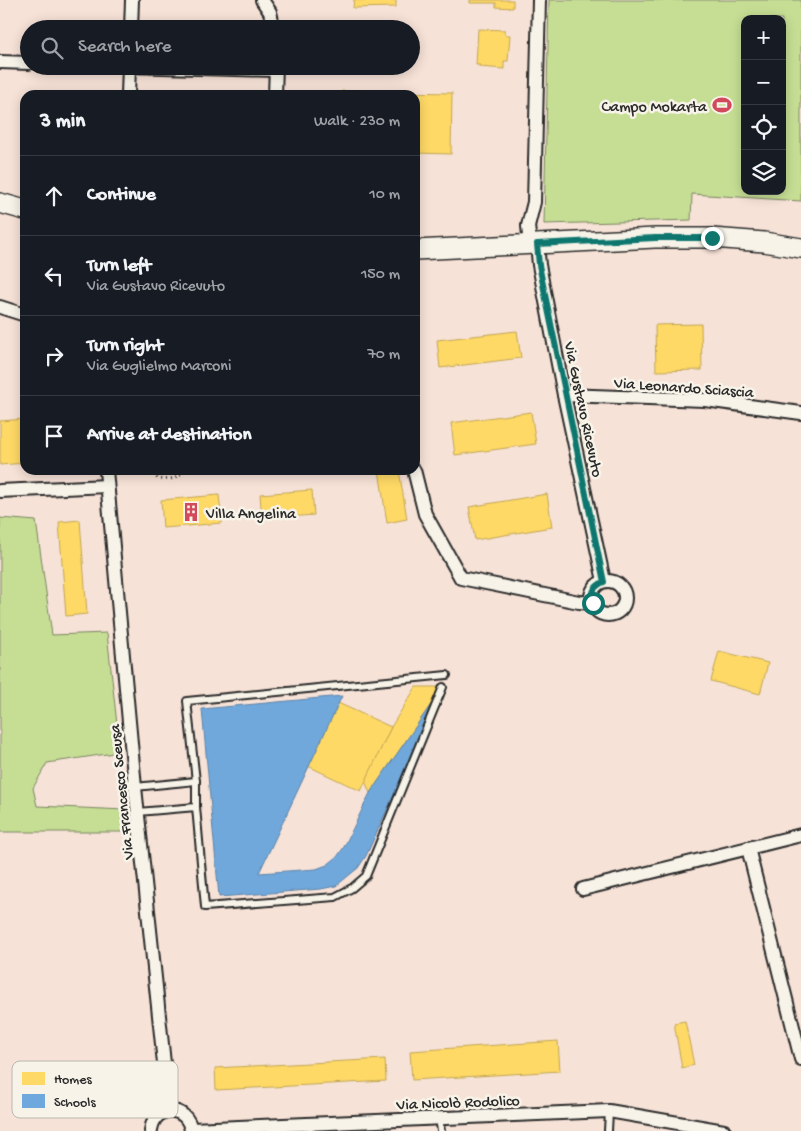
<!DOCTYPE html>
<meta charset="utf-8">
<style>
body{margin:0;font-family:"Gochi Hand",sans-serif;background:#242831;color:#f1f3f6}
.controls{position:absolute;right:15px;top:15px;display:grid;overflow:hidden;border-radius:10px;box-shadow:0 2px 12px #0003}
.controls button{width:45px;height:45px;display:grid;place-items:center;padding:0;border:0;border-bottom:1px solid #363941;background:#171b24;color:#f1f3f6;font:25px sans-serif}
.stop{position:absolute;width:15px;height:15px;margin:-11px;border:4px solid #0f766e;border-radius:50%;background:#fff}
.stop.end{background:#0f766e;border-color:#fff;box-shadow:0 1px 5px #0008}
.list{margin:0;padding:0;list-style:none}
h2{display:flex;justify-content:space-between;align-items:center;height:65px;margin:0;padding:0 20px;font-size:21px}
h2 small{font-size:16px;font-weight:400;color:#9ea1a6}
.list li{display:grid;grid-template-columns:32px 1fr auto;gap:15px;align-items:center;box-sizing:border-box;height:80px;padding:0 20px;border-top:1px solid #363941}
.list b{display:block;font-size:19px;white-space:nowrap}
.list p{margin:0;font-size:16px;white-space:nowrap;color:#9ea1a6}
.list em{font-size:16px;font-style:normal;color:#9ea1a6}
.icon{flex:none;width:28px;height:28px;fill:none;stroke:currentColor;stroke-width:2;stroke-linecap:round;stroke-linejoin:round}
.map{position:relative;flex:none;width:801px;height:1131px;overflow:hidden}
.search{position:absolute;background:#171b24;box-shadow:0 2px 12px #0003;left:20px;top:20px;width:400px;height:55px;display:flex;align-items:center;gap:12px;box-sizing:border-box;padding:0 18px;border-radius:28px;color:#9ea1a6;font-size:19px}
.panel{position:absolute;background:#171b24;box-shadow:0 2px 12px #0003;left:20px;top:90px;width:400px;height:385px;border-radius:15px}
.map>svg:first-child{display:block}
.green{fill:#c6de94;stroke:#788460;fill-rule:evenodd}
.homes{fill:#ffd966;stroke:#bfa554}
.schools{fill:#6fa8dc;stroke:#5b82a7}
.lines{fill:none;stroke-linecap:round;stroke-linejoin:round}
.service-casing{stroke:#2b2b2b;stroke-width:10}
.minor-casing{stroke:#2b2b2b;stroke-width:16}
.secondary-casing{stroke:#2b2b2b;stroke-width:22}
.path{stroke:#2b2b2b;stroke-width:3;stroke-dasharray:1 4;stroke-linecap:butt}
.service{stroke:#f7f3e8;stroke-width:6}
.minor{stroke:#f7f3e8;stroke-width:12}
.secondary{stroke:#f7f3e8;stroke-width:19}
.route{stroke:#0f766e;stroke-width:6}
.labels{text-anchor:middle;stroke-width:5;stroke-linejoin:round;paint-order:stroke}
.poi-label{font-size:16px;fill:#2b2b2b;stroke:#f7f3e8;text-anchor:end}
.street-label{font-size:16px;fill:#2b2b2b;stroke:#f7f3e8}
.key{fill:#f7f3e8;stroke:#bab7af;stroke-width:1}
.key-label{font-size:14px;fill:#2b2b2b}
</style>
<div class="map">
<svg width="801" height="1131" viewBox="0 0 801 1131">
<rect width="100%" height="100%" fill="#f7e2d7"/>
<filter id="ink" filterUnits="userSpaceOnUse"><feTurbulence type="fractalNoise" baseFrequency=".02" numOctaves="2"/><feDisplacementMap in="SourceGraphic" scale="10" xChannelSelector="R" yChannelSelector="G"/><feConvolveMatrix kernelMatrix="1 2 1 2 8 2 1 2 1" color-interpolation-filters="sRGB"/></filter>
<g filter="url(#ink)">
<g class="green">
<path d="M549 0H801V201L692 194 691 220 544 224ZM745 19H782V191H745Z"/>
<path d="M0 518 36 521 52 635 107 633 120 752 47 763 33 788 37 806 125 810 128 832H0Z"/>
</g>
<g class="homes">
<path d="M354 0H396V7L353 8Z"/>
<path d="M470 0H513V8L496 7V3H470Z"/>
<path d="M478 29 505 30V35H510L508 61H504V69L479 67 480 65H476Z"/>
<path d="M342 91 452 93 451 154 415 153V95H341Z"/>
<path d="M701 324 702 370 656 371 655 325Z"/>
<path d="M517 331 521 358 440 368 437 340Z"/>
<path d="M531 412 536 444 455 455 451 423Z"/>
<path d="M25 419V463L0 465V421Z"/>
<path d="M379 470H399L407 519 387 523Z"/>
<path d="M312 490 314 515 262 519 260 494Z"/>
<path d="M547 494 552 527 475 540 469 507Z"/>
<path d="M219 495 222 523 163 528 161 500Z"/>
<path d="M80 520 87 614 66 616 59 522Z"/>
<path d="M719 651 768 663 760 694 711 681Z"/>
<path d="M416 687H443L370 793 365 781 391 727Z"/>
<path d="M338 703 391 727 361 791 308 766Z"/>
<path d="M685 1021 694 1065 682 1068 674 1023Z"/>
<path d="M558 1041 560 1071 412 1080 410 1051Z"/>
<path d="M385 1059 386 1081 216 1090 215 1068Z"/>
</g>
<path class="schools" d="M443 687 366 856 358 868 336 886 321 889 219 897 202 709 342 696 259 873 316 869 327 865 337 857 344 847 370 793Z"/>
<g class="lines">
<g class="service-casing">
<g id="service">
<path d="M135 787 196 781"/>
<path d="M196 807V781L187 701 447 675"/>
<path d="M138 812 196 807 205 907 335 897 352 888 366 876 443 687"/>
<path d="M439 1118 441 1131"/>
<path d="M608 1131 609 1111"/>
</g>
</g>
<g class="minor-casing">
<g id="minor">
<path d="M262 0 270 12 274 29"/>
<path d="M131 29 132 0"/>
<path d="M0 62 29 63"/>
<path d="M126 66 276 70"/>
<path d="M128 95 129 66"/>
<path d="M275 95 276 66"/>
<path d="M537 243 539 265 564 395 604 581"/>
<path d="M530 244 528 226 534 202 539 0"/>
<path d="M0 307 25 315"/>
<path d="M564 395 705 400 801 413"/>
<path d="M106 470 135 787 169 1111"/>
<path d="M414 470 425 514 461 578 579 602 593 603"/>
<path d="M0 491 107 486"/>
<circle cx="608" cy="598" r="17"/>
<path d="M748 848 801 1059"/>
<path d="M583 889 801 835"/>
<path d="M191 1129 609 1111 724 1131"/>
<path d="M151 1131C153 1104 188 1104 191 1131"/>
</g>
</g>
<g class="secondary-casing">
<g id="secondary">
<path d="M0 203 25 210"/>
<path d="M415 250 655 238H712L764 242 801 248"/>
</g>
</g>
<path class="path" d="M150 470 158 479C170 480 176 479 185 470"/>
<use href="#service" class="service"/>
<use href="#minor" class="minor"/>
<use href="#secondary" class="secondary"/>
</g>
</g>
<g class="lines" filter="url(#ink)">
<path class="route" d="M593 603C591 592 594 586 604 582L539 265 537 244 655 238H712"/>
</g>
<defs>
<g id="stadium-bare" transform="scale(1.5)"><path d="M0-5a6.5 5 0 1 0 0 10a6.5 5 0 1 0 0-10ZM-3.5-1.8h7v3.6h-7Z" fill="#d1495b" stroke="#f7f3e8" stroke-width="2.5" paint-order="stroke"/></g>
<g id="building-bare" transform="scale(1.5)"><path d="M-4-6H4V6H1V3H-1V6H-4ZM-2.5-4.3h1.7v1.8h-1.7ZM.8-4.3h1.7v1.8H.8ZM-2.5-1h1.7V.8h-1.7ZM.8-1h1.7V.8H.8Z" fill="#d1495b" stroke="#f7f3e8" stroke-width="2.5" paint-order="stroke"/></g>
</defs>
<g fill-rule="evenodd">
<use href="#stadium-bare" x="722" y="105"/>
<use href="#building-bare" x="191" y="512"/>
</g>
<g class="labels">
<g class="poi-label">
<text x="707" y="111">Campo Mokarta</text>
<text x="206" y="518" text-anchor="start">Villa Angelina</text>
</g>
<g class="street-label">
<text transform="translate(684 386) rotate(4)" y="6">Via Leonardo Sciascia</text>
<text transform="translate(585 409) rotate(78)" y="6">Via Gustavo Ricevuto</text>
<text transform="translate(120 792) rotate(-96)" y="6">Via Francesco Sceusa</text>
<text transform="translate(458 1101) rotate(-2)" y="6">Via Nicolò Rodolico</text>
</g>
</g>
<rect x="12" y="1061" width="166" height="57" rx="8" class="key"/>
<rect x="22" y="1072" width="23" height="13" fill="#ffd966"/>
<rect x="22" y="1094" width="23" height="14" fill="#6fa8dc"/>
<g class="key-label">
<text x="54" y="1083">Homes</text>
<text x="54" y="1106">Schools</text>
</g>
</svg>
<div class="controls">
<button>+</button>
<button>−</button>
<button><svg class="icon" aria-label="locate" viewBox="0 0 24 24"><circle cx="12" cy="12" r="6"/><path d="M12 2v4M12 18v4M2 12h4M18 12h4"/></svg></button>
<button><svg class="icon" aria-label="layers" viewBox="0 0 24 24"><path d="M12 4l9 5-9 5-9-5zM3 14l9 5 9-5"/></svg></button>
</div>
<div class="stop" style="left:593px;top:603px"></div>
<div class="stop end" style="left:712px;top:238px"></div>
<div class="search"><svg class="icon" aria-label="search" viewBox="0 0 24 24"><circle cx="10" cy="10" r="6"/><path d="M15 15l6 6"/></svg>Search here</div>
<section class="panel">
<h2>3 min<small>Walk · 230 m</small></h2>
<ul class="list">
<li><svg class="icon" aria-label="ahead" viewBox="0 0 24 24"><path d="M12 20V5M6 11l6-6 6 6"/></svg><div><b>Continue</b></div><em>10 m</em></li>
<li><svg class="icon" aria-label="left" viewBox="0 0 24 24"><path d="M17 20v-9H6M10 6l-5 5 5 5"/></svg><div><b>Turn left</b><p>Via Gustavo Ricevuto</p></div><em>150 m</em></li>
<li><svg class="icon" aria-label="right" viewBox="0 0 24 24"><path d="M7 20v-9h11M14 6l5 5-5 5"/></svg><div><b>Turn right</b><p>Via Guglielmo Marconi</p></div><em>70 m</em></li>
<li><svg class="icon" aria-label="arrive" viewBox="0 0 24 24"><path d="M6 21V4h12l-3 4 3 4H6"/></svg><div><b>Arrive at destination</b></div></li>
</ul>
</section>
</div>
